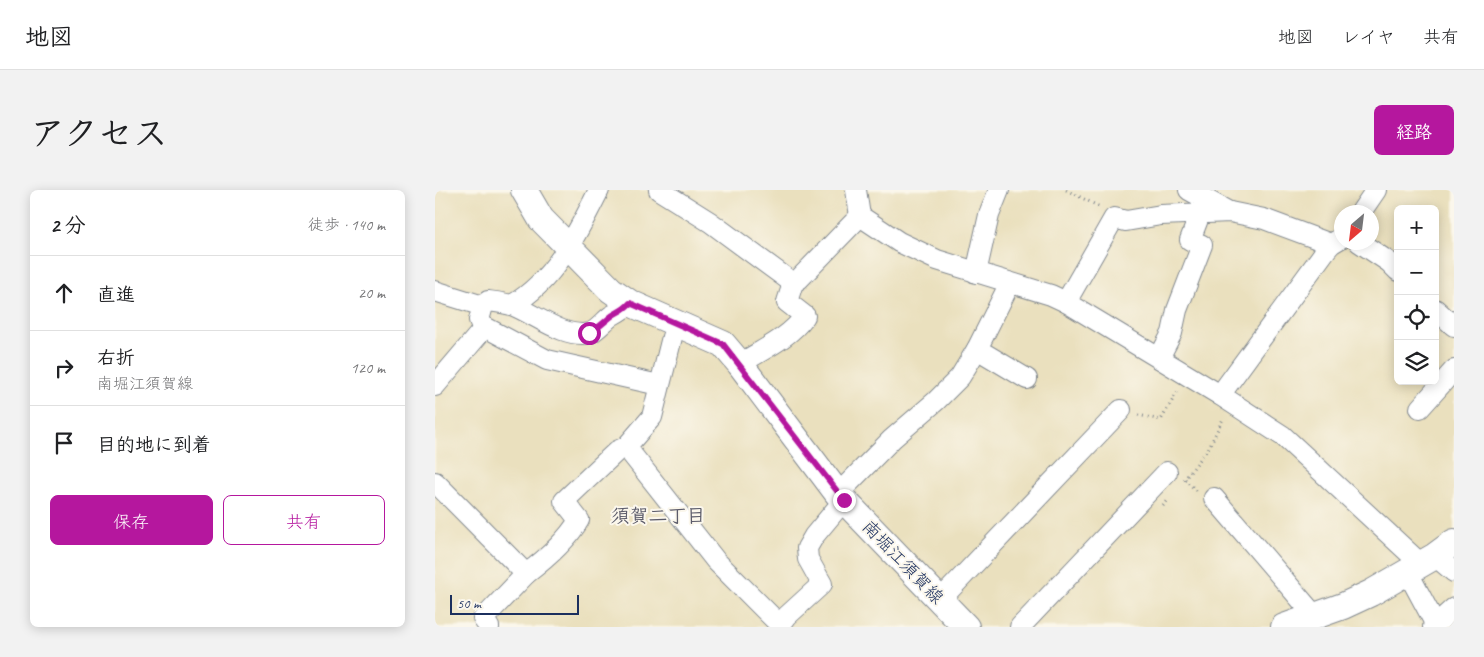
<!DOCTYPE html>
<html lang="ja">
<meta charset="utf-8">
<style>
body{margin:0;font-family:Caveat,"Klee One",sans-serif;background:#f2f2f2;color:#202124}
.controls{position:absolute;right:15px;top:15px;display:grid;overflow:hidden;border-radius:8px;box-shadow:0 2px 12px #0003}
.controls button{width:45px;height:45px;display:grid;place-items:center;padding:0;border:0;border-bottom:1px solid #e0e0e0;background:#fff;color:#202124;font:25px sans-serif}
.compass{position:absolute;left:899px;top:15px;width:45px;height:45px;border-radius:50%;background:#fff;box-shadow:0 2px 12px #0003;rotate:208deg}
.scale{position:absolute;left:15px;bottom:12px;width:129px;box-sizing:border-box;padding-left:5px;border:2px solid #1b2f5e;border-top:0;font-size:14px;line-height:18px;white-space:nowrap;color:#1b2f5e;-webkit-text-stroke:4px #fbf7ec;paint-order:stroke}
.stop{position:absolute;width:15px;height:15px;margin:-11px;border:4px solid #b5179e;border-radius:50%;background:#fff}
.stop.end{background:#b5179e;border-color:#fff;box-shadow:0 1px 5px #0008}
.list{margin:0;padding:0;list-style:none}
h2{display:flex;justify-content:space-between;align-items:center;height:65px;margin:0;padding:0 20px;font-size:21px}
h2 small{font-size:16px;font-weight:400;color:#757577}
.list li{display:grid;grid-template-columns:32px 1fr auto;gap:15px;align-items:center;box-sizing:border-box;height:75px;padding:0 20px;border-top:1px solid #e0e0e0}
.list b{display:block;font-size:19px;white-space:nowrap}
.list p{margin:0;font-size:16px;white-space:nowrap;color:#757577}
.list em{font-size:16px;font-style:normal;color:#757577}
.actions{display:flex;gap:10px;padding:15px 20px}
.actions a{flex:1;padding:11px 0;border:1px solid #b5179e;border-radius:8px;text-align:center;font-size:18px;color:#b5179e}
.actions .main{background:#b5179e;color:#fff}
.icon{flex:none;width:28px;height:28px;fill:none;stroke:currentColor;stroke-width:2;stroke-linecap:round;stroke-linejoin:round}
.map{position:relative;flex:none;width:1019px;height:437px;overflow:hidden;border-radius:8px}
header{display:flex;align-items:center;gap:30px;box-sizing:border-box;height:70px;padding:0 25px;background:#fff;border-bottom:1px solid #e0e0e0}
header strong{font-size:24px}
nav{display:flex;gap:28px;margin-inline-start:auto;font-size:18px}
.intro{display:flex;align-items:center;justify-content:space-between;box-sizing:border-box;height:120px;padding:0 30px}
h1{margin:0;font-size:35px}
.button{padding:12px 22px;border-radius:8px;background:#b5179e;color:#fff;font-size:18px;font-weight:700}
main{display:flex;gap:30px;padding:0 30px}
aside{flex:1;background:#fff;border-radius:8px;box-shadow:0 2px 12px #0003}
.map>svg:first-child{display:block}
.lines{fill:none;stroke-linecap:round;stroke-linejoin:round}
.minor-casing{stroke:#82888e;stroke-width:22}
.major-casing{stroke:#82888e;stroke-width:28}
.path{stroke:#82888e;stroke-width:3;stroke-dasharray:1 4;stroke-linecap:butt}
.minor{stroke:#fff;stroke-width:20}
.major{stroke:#fff;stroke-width:26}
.route{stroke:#b5179e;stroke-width:6}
.labels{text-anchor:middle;stroke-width:4;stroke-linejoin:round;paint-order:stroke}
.street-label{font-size:18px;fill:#1b2f5e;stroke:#fbf7ec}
.neighbourhood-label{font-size:19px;font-weight:bold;fill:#5c5c6b;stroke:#fbf7ec}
</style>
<header>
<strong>地図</strong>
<nav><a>地図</a><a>レイヤ</a><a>共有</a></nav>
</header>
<div class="intro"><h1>アクセス</h1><a class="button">経路</a></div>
<main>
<aside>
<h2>2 分<small>徒歩 · 140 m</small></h2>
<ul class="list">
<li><svg class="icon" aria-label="ahead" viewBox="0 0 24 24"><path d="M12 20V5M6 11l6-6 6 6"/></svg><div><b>直進</b></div><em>20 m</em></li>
<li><svg class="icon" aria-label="right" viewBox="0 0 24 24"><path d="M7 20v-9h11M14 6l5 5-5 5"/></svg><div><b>右折</b><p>南堀江須賀線</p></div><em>120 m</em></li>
<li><svg class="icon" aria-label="arrive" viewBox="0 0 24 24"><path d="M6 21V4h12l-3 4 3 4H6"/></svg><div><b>目的地に到着</b></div></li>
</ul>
<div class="actions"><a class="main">保存</a><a>共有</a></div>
</aside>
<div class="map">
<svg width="1019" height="437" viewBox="0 0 1019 437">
<rect width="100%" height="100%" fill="#fbf7ec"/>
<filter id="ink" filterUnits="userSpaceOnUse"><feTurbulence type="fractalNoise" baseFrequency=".02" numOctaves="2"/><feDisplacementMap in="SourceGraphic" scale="10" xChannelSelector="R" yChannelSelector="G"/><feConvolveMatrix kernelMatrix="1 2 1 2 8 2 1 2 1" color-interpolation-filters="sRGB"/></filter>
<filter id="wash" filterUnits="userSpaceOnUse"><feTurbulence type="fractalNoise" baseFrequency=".0096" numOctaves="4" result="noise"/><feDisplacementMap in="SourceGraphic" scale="20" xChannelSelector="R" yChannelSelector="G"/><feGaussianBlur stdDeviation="1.12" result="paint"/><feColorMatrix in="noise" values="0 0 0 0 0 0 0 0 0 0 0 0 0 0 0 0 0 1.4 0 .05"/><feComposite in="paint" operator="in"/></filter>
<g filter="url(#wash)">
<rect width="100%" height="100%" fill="#eae0be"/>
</g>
<g filter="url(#ink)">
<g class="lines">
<g class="minor-casing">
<g id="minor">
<path d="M224 0 275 32 358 93"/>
<path d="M421 0 425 26 464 52 502 70 616 105 631 112 785 205 848 246 986 374"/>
<path d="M754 0 794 22"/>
<path d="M926 22 941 0"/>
<path d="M924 52 954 72 963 81"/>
<path d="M541 83 554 25 564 0"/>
<path d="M0 101 48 116"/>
<path d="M631 112 679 28 691 31 726 25 795 22 829 29 896 54"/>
<path d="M77 115C120 90 143 42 164 0"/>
<path d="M1000 119 1019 136"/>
<path d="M243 134 237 147 217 227 191 257 281 371 345 435"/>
<path d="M50 137 46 135 44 130 48 116 53 111C61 112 71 113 79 116 101 125 130 149 155 143 163 140 169 131 176 126 183 122 189 119 195 113"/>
<path d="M542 159 592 189"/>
<path d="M724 168 737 143 742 120 767 55 755 50 765 24"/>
<path d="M305 174C328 159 353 149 370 126L352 112 358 93 364 89 425 26"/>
<path d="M0 196 50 137 112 170 224 195"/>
<path d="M785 205 891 60 896 54 906 48"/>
<path d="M985 218 1019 180"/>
<path d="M0 292 91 384 48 429 54 437"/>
<path d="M403 304 457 249 501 211 525 187 542 159 575 93"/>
<path d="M779 308 879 425"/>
<path d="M1000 366 1019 382"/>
<path d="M972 381 1002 437"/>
<path d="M91 384C111 369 131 352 144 330L129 311 182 261 191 257"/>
<path d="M505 410 686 220"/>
<path d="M344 437 352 426 387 394 373 369 372 358 379 346 409 310"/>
<path d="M585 437 732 282"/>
<path d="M998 437 1019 418"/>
</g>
</g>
<g class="major-casing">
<g id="major">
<path d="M89 0 106 29 176 100 195 113 288 154 305 174 403 304 531 437"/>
<path d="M849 437 908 416 936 403 1000 366 1019 352"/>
</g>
</g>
<g class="path">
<path d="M631 0 665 17"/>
<path d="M703 225 726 230 744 199"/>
<path d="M750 289 763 303"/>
<path d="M749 290 773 259 788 229"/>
<path d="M728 316 734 309"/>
</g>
<use href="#minor" class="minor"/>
<use href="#major" class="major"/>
</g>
</g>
<g class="lines" filter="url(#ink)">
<path class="route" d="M154 143C164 138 170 131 178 125 185 121 190 119 195 113L288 154 409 310"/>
</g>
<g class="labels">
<g class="street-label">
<text transform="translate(468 372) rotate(46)" y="6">南堀江須賀線</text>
</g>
<g class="neighbourhood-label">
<text x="223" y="332">須賀二丁目</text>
</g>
</g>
</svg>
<div class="controls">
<button>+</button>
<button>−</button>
<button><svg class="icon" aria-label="locate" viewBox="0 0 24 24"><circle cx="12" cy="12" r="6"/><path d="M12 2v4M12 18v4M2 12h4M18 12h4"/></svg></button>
<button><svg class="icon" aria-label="layers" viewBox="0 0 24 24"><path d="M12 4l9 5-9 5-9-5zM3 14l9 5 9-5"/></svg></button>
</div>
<svg class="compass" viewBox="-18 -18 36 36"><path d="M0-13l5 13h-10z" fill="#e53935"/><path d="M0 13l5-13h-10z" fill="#757577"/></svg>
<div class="scale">50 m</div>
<div class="stop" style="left:154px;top:143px"></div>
<div class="stop end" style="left:409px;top:310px"></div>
</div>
</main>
